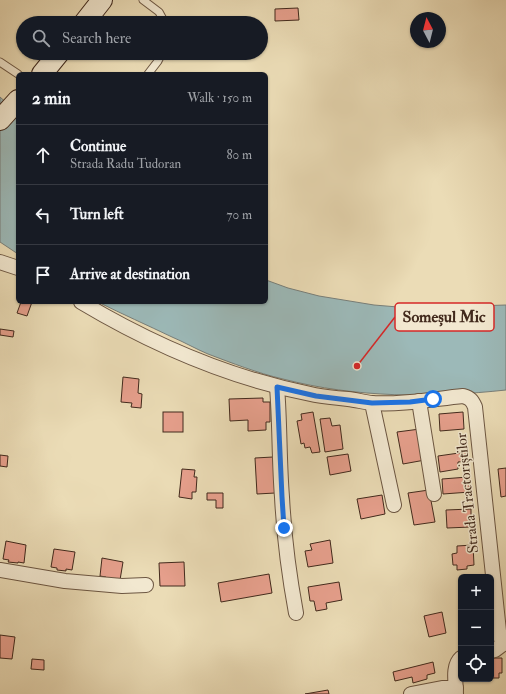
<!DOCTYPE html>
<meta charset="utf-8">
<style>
body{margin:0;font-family:"IM FELL Double Pica",serif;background:#20242c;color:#f1f3f6}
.controls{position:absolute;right:12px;bottom:12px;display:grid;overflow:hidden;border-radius:6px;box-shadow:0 1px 3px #0004}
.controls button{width:36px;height:36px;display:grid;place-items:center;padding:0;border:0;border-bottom:1px solid #363941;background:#171b24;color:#f1f3f6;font:20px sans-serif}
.compass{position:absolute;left:410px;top:12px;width:36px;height:36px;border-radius:50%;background:#171b24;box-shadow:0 1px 3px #0004;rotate:353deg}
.stop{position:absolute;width:12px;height:12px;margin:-9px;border:3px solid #1a73e8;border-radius:50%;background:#fff}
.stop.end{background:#1a73e8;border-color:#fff;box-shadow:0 1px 4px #0008}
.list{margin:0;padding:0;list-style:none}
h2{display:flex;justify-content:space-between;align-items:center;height:52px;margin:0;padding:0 16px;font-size:17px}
h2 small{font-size:13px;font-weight:400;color:#9ea1a6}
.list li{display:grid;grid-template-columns:26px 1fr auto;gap:12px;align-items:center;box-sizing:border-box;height:60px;padding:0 16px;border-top:1px solid #363941}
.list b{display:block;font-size:15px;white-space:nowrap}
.list p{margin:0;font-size:13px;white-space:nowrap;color:#9ea1a6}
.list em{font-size:13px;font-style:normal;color:#9ea1a6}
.icon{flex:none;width:22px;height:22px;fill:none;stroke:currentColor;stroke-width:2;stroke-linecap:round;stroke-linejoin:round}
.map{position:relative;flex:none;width:506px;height:694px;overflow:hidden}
.search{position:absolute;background:#171b24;box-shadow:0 1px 3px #0004;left:16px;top:16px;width:252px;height:44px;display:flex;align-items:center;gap:10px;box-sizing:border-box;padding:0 14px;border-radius:22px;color:#9ea1a6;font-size:15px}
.panel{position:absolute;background:#171b24;box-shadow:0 1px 3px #0004;left:16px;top:72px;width:252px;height:232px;border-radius:6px}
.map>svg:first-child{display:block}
.water{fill:#9cb9b8;stroke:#787f7a}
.building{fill:#e7a08d;stroke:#41291c}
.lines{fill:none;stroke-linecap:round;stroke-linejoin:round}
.service-casing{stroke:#6c5642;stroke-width:9}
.minor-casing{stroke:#6c5642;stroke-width:16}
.secondary-casing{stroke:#41291c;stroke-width:22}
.service{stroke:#f2e8d0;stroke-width:7}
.minor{stroke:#f2e8d0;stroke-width:14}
.secondary{stroke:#f2e8d0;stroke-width:20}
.route{stroke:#1a73e8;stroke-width:5}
.labels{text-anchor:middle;stroke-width:3;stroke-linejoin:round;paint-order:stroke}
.street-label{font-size:15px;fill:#41291c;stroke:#f2e8d0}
.leader{fill:none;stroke:#d62828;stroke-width:1.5}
.callout-dot{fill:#d62828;stroke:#f2e8d0;stroke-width:1.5}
.callout{fill:#f2e8d0;stroke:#d62828;stroke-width:1.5}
.callout-label{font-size:16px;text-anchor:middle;font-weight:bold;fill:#41291c}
</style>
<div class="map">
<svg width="506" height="694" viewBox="0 0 506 694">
<rect width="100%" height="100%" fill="#ebdcb6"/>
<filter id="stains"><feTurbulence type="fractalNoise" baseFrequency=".005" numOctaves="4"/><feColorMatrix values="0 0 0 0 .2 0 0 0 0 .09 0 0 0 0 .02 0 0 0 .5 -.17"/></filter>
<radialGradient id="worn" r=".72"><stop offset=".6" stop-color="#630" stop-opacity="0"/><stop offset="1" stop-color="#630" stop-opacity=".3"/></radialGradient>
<g class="water">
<path d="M0 97 18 113V254L0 242Z"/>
<path d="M266 280 288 288 319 296 374 305 410 308 506 305V390C432 398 356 398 283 379 257 373 232 363 208 354 196 349 184 342 172 337 147 325 122 314 98 302H266Z"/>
</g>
<g class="building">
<path d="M298 8 299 20 275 21V9Z"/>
<path d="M21 302H32L27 316 17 313Z"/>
<path d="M0 329 14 331 13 337 0 335Z"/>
<path d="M123 377 139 379 138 393 142 394 141 408 131 407 132 403 121 402Z"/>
<path d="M263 398V402H270V422H266V430L248 431V420L230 421 229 399Z"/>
<rect x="163" y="412" width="20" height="20"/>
<path d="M313 412 320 452 312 453 310 447 305 448 304 443 301 444 297 421 302 420 301 414Z"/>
<path d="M463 412 464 429 440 431 439 414Z"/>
<path d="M330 418 332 426 340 425 343 449 325 452 320 419Z"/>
<path d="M420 429 425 460 403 464 397 432Z"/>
<path d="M466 452 467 461 458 462V469L440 472 438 456Z"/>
<path d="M348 454 351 471 330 475 327 457Z"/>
<path d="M0 455 8 456 7 467 0 466Z"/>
<path d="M273 457 275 493 257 494 255 458Z"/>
<path d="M506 468V496L501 497 498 469Z"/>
<path d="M182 469 195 470 194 477H197L196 492H192V499L179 497Z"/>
<path d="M468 477 470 492 443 494 442 479Z"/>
<path d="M429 490 435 522 414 525 408 493Z"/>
<path d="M207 493H223V508H216V500H207Z"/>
<path d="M382 495 385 514 361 519 357 499Z"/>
<path d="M471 509V527L447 528 446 510Z"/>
<path d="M330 540 333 563 308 567 305 551 312 550 310 544Z"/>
<path d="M6 541 26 545 24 563 18 562V563L8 562 9 560 3 559Z"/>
<path d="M473 545 474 565 467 566V569L457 570V565H453L452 554 457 553V546Z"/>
<path d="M54 549 75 552 72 570 66 569V571L57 570V568L51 567Z"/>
<path d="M102 558 123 562 120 580 105 579 106 577 100 576Z"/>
<path d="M184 562 185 586H160L159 563Z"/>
<path d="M269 574 272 593 221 602 218 583Z"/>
<path d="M339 582 342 600 326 603 327 609 316 611 314 601H310L308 587Z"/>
<path d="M442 612 446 633 429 637 424 616Z"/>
<path d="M0 635 15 637 12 659 0 658Z"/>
<path d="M491 658H502V673H499V678H491Z"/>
<path d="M32 659 44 660V670L31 669Z"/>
<path d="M433 662 435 673 427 675V679L413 683 412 677 395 681 393 672Z"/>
<path d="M328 690 329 694H305Z"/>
</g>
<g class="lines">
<g class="service-casing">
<g id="service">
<path d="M143 0 159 12 165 23"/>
<path d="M0 62 18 74"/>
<path d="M148 74 158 61 162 53"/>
</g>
</g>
<g class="minor-casing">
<g id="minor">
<path d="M0 262 18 268"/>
<path d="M81 302C153 345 232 379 315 395 326 397 337 398 348 399 356 400 364 402 372 403 402 405 433 399 463 396 470 398 472 400 475 407L499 631 501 639 503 644"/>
<path d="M277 387C280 423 279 460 282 497 284 536 289 575 296 613"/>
<path d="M419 401 434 494"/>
<path d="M372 403 394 505"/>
<path d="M0 570 65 581 122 586 146 585"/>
<path d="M491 651 495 650 503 644"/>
<path d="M411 694 442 688H456"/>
<path d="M456 694C456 683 452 666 461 658"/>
</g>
</g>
<g class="secondary-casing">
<g id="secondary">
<path d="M84 23 102 0"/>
<path d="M42 74 59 53"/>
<path d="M0 120 18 100"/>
</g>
</g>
<use href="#service" class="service"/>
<use href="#minor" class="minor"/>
<use href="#secondary" class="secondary"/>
</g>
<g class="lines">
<path class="route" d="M284 528 282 497 277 387 316 396 372 403 410 402 433 399"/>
</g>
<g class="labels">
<g class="street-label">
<text transform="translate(467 493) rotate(-96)" y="5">Strada Tractoriștilor</text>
</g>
</g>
<path class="leader" d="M357 366L395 317"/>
<circle class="callout-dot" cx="357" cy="366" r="4"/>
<rect class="callout" x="395" y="303" width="99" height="28" rx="4"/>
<g class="callout-label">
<text x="444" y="322">Someșul Mic</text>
</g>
<rect width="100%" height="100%" filter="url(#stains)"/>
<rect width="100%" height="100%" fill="url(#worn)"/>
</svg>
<div class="controls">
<button>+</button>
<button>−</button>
<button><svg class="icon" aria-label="locate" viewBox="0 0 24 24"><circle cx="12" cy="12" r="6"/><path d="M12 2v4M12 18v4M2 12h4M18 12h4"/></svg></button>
</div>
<svg class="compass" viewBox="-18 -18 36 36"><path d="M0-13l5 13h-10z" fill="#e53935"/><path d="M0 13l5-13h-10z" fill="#9ea1a6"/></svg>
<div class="stop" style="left:433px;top:399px"></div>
<div class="stop end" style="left:284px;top:528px"></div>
<div class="search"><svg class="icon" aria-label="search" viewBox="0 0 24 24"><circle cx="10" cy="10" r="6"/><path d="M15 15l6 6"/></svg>Search here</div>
<section class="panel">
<h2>2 min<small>Walk · 150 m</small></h2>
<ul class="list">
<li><svg class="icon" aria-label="ahead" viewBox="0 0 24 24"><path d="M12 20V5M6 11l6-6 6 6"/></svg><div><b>Continue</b><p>Strada Radu Tudoran</p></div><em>80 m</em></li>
<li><svg class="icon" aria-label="left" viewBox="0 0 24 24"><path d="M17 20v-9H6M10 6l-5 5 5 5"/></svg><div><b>Turn left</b></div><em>70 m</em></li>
<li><svg class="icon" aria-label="arrive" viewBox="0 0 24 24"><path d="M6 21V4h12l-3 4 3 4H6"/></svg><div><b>Arrive at destination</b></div></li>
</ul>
</section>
</div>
